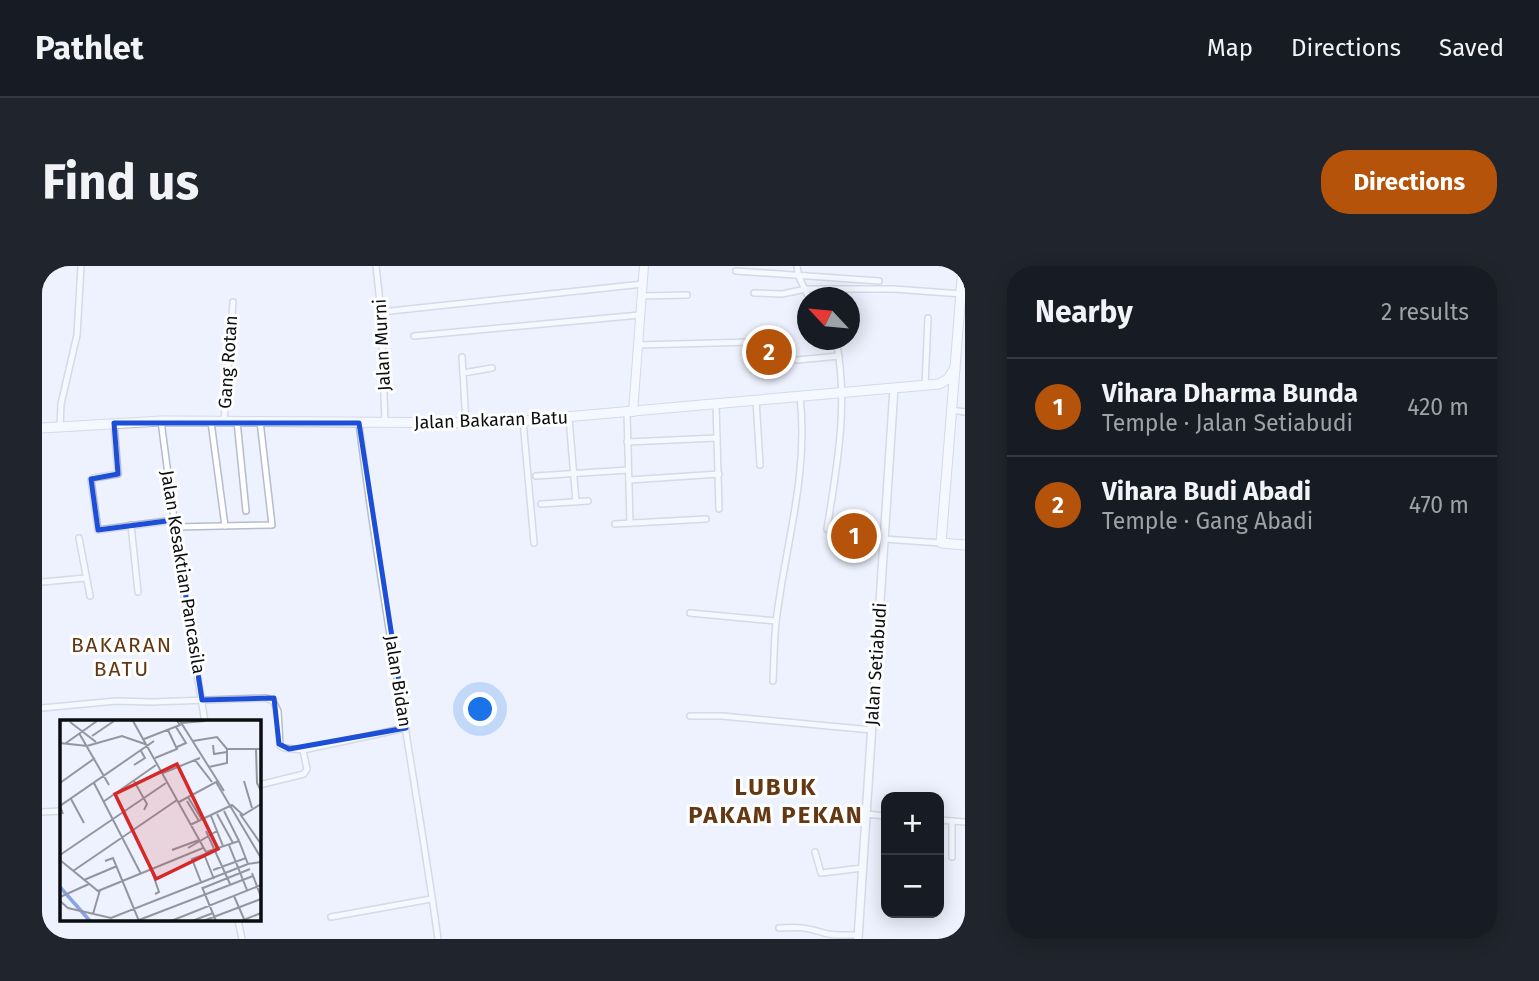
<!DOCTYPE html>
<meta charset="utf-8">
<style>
body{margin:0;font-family:"Fira Sans",sans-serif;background:#20242c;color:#f1f3f6}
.controls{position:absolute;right:21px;bottom:21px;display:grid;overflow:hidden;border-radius:14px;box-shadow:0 4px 18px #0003}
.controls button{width:63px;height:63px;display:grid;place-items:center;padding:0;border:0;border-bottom:2px solid #363941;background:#171b24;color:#f1f3f6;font:35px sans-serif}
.compass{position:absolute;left:755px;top:21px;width:63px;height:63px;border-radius:50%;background:#171b24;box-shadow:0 4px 18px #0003;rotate:296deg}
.you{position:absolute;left:439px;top:444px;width:24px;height:24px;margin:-18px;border:5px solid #fff;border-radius:50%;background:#1a73e8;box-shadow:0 0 0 10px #1a73e833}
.badge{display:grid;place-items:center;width:46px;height:46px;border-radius:50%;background:#b45309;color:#fff;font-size:23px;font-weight:700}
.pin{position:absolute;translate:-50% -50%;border:4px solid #fff;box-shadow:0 2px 7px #0006}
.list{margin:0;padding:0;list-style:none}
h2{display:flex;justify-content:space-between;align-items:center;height:91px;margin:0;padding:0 28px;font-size:30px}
h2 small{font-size:23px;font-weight:400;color:#9ea1a6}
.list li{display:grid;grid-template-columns:46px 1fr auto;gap:21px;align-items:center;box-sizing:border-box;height:98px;padding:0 28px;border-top:2px solid #363941}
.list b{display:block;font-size:26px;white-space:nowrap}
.list p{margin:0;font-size:23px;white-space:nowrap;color:#9ea1a6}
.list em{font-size:23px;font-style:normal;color:#9ea1a6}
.map{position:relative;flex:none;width:923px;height:673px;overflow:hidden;border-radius:28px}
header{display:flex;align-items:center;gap:42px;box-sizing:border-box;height:98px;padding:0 35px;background:#171b24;border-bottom:2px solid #363941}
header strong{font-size:33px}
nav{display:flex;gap:38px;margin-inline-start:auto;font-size:24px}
.intro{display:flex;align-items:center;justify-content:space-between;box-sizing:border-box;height:168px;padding:0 42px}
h1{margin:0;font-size:49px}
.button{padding:18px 32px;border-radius:28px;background:#b45309;color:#fff;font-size:24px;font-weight:700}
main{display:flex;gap:42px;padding:0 42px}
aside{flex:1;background:#171b24;border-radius:28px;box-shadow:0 4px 18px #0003}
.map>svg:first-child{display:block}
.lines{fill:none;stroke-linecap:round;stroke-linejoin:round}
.minor-casing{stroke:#b6bcca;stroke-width:8}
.tertiary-casing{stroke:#b6bcca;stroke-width:10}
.secondary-casing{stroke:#b6bcca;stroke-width:10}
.primary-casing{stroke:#b6bcca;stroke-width:11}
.trunk-casing{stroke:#b6bcca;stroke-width:11}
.minor{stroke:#fff;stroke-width:5}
.tertiary{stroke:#fff;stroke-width:7}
.secondary{stroke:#fff;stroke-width:8}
.primary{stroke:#fff;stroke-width:9}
.trunk{stroke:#fff;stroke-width:9}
.marked{fill:none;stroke:#1d4ed8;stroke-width:5;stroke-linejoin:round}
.labels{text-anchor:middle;stroke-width:6;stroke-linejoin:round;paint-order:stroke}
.street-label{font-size:18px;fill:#0b0d11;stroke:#fff}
.quarter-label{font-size:21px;letter-spacing:2px;fill:#643813;stroke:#fff}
.district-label{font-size:24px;font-weight:bold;letter-spacing:2px;fill:#643813;stroke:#fff}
.inset-river{fill:none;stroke:#89a3e7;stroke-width:3.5}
.inset-road{fill:none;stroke:#93969f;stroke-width:2}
.view{fill:#d62828;fill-opacity:0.15;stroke:#d62828;stroke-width:3.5}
.inset-edge{fill:none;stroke:#0b0d11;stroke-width:3.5}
</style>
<header>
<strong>Pathlet</strong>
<nav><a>Map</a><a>Directions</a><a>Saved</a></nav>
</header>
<div class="intro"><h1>Find us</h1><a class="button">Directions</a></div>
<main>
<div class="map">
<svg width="923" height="673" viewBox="0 0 923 673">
<rect width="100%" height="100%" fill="#edf2fe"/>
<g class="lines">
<g class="minor-casing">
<g id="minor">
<path d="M334 0 339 46 343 157"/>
<path d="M755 0 757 11 767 32"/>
<path d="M694 5 837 15"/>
<path d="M712 27 740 28 764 23H852L920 28"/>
<path d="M600 30 645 29"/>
<path d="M339 46 601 18"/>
<path d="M372 70 598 49"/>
<path d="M596 79 710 76"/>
<path d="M420 91 421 107"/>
<path d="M755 94 797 90"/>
<path d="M883 120 886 52"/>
<path d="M714 134 718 199"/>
<path d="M674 138 677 243"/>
<path d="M909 144 923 146"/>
<path d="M585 147 588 257"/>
<path d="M527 152 534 236"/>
<path d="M119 155 143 337 163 456"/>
<path d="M182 155 191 36"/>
<path d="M195 155 204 245"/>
<path d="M481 155 492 277"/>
<path d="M169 156 183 260"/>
<path d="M317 157C338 329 372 500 396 673"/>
<path d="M72 158 76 208 51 212 49 214 56 264 132 254"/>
<path d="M424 158 421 107 450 102"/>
<path d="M18 160 19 138 35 69 39 0"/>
<path d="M585 176 675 172"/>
<path d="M494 210 586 204"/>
<path d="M587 214 677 208"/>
<path d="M499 238 546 235"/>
<path d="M573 258 664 253"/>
<path d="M89 259 96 326"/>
<path d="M133 261 230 259 218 155"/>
<path d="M785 263C795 200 807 137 794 74"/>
<path d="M37 272 48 330"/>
<path d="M842 273 899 277"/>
<path d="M0 316 44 312"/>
<path d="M648 347 734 355"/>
<path d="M731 415C732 395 732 375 734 356 743 280 767 208 758 131"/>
<path d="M0 442 74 435 110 436 224 432 231 435 236 445 238 480 242 482 261 484"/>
<path d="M648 450H680L830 464"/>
<path d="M217 519 262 508 265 503 261 484 364 462"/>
<path d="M0 546 19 545"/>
<path d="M824 548 844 550"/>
<path d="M897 554 923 556"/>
<path d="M773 586 779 607 821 602"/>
<path d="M910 591V555"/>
<path d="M289 651 389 633"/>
<path d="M196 654 200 673"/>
<path d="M737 662C757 661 763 661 782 667 792 670 806 669 816 669"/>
</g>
</g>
<g class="tertiary-casing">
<path id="tertiary" d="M816 673 852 122"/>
</g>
<g class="secondary-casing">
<path id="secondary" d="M591 146 602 0"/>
</g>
<g class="primary-casing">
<path id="primary" d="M913 102 899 277 923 279"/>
</g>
<g class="trunk-casing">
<path id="trunk" d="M0 162 119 155 455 157 897 118 906 113 913 102 921 0"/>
</g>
<use href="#minor" class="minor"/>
<use href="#tertiary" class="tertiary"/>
<use href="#secondary" class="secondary"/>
<use href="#primary" class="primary"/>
<use href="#trunk" class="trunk"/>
</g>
<path d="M0 0H923V673H0ZM72 157H317L364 462 247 483 237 478 232 432 160 434 132 254 56 264 49 213 76 208Z" fill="#edf2fe" fill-opacity=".55" fill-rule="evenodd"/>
<path class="marked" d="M72 157H317L364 462 247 483 237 478 232 432 160 434 132 254 56 264 49 213 76 208Z"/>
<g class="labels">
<g class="street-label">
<text transform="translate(340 79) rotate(-93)" y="6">Jalan Murni</text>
<text transform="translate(186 96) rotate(-86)" y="6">Gang Rotan</text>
<text transform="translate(449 154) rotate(-2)" y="6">Jalan Bakaran Batu</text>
<text transform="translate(141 306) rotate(81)" y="6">Jalan Kesaktian Pancasila</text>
<text transform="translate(834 398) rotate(-86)" y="6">Jalan Setiabudi</text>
<text transform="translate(356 415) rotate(81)" y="6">Jalan Bidan</text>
</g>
<g class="quarter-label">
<text x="80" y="386">BAKARAN<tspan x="80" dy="24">BATU</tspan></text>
</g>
<g class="district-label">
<text x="734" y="529">LUBUK<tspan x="734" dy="28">PAKAM PEKAN</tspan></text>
</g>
</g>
<g transform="translate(18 454)">
<rect width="201" height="201" fill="#edf2fe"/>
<path class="inset-river" d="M0 167 30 201"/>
<path class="inset-road" d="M73 1 146 132 179 121 188 144 201 142M120 1 164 71M10 2 36 22M121 3 145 1M116 7 126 23 117 27M19 13 49 65M32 16 54 1M84 19 120 5 117 1M133 21 157 17 167 29M0 23 27 26 62 16 85 24M6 23 37 1M153 25 154 34 167 32M167 29H201M196 29 197 63 201 71M95 38 117 29 108 10M135 40 152 62M74 45 85 38 81 31M149 47 167 43V29M103 53 140 38M74 61 87 84 84 90M184 61 192 88M0 63 35 38M34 63 81 154M128 77 142 100M11 79 24 103M127 81 139 101M43 82 96 45M119 82 156 62 201 138M164 91 179 121M3 94 0 86 94 21M157 94 173 123M180 94 201 124M151 96 163 126M130 105 172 85 183 95 201 84M146 111 170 164M169 125 187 170M128 128 157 111M112 130 139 120M144 134 154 159M0 135 106 63M0 140 38 171 143 128M45 141 53 138 79 201M91 149 99 172 95 174M153 150 186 138M13 151 117 80M192 153 201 177M24 160 57 146M141 162 132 139 148 133M142 167 156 201M143 168 190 149M174 176 184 199M0 177 29 164M0 181 8 188 51 198 188 144M33 194 40 170M79 200 193 156M111 201 201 165M132 201 153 193M143 201 201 179M181 201 201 193"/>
<path class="view" d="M117 44 158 129 96 159 55 74Z"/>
<rect width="201" height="201" class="inset-edge"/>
</g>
</svg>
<div class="controls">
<button>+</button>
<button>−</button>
</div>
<svg class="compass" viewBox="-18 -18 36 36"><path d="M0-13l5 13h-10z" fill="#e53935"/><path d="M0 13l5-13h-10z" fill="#9ea1a6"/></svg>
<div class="you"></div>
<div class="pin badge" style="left:812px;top:270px">1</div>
<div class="pin badge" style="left:727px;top:86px">2</div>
</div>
<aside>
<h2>Nearby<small>2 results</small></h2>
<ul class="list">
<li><span class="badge">1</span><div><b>Vihara Dharma Bunda</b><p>Temple · Jalan Setiabudi</p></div><em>420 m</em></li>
<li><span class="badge">2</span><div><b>Vihara Budi Abadi</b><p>Temple · Gang Abadi</p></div><em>470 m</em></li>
</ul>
</aside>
</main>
